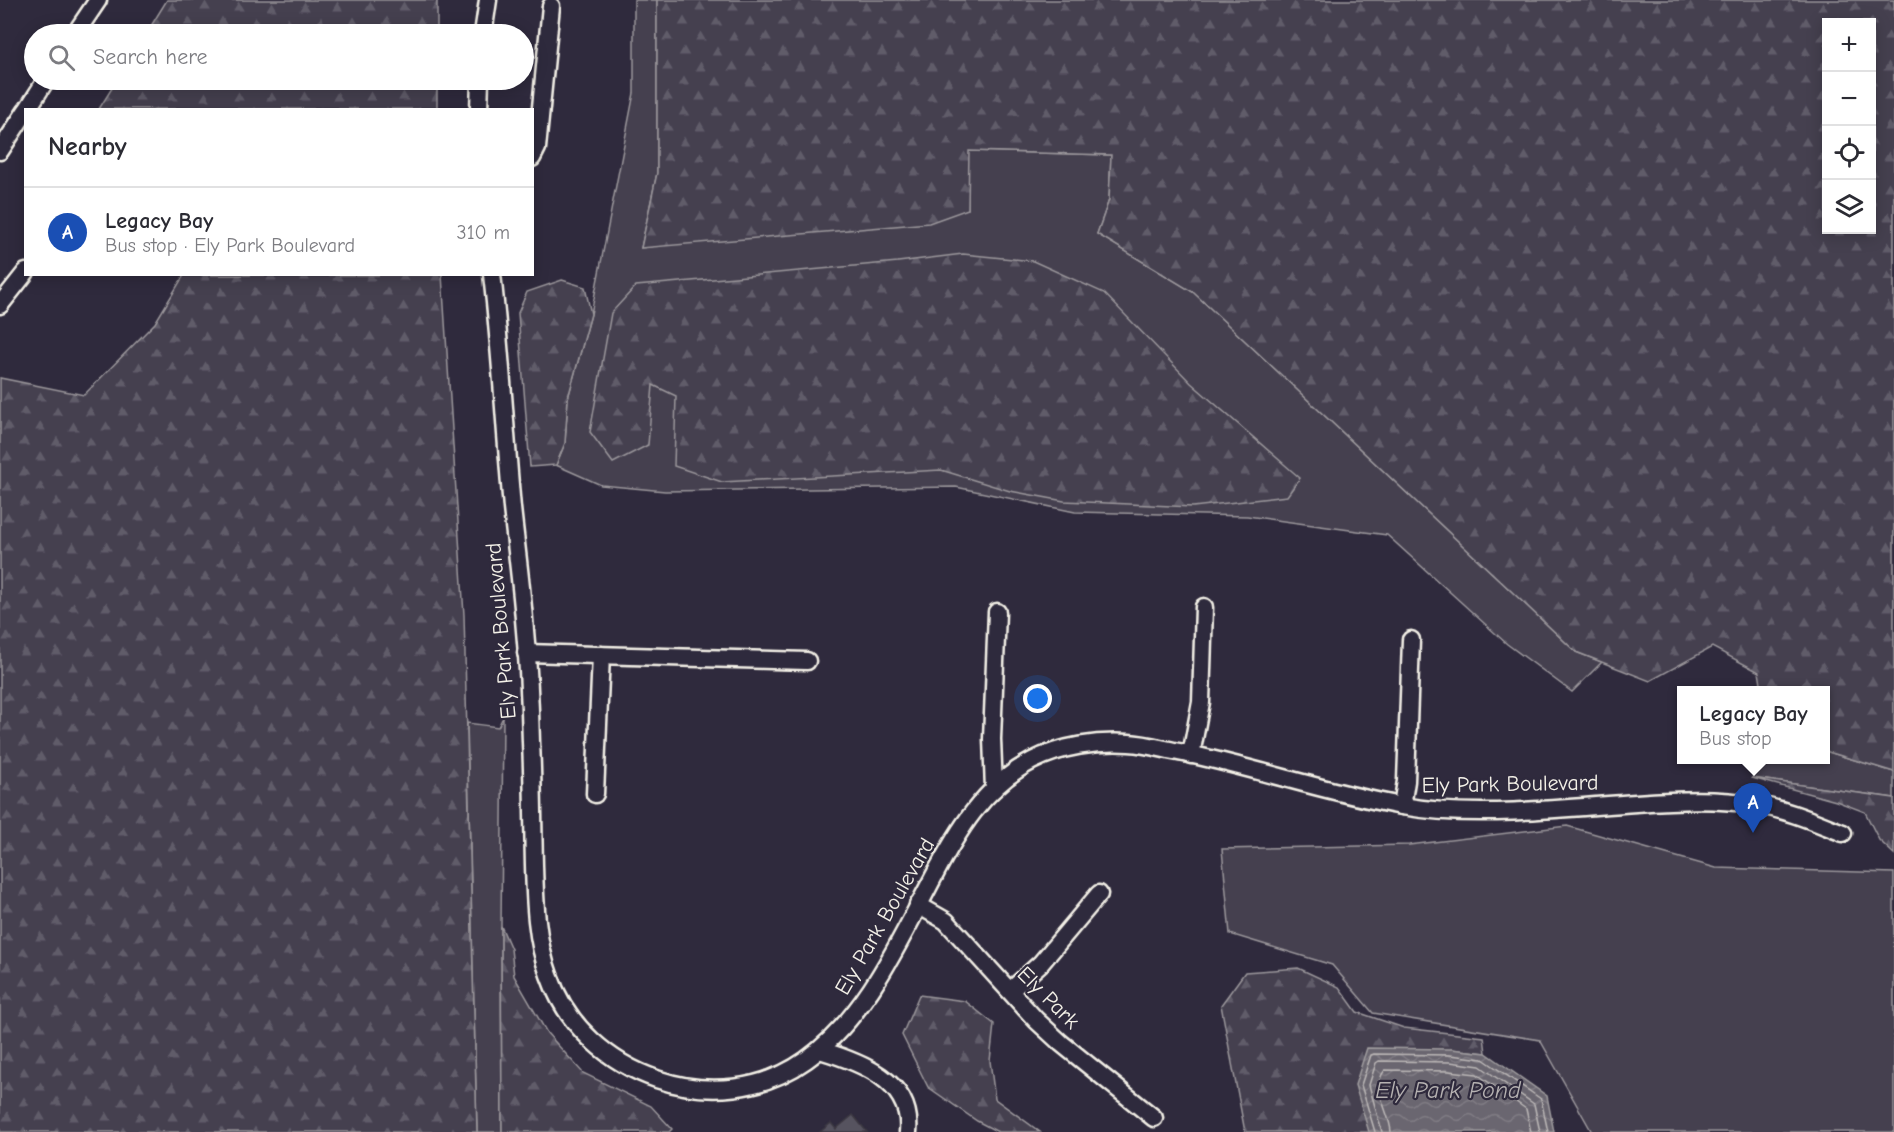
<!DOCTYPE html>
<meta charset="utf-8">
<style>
body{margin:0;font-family:"Comic Neue",sans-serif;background:#f2f2f3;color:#2b2b33}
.controls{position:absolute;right:18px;top:18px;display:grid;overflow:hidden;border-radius:0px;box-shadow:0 3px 15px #0003}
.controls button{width:54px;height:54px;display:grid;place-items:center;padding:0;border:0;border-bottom:2px solid #e1e1e2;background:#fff;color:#2b2b33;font:30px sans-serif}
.you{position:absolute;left:1038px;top:699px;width:21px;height:21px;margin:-15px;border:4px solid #fff;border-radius:50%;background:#1a73e8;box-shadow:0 0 0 9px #1a73e833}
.badge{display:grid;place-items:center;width:39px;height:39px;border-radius:50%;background:#111827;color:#fff;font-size:20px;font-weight:700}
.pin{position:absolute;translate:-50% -50px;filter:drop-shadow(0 2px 3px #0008)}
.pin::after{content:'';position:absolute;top:32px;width:21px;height:18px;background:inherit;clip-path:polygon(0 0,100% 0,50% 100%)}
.popup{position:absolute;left:1677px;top:686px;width:153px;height:78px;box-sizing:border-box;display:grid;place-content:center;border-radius:0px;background:#fff;filter:drop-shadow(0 2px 4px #0005);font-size:20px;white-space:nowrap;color:#7c7c81}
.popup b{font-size:22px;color:#2b2b33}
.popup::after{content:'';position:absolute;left:50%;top:100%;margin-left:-12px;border:12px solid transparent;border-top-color:#fff}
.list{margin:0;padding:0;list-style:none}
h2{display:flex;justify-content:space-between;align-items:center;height:78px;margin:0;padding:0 24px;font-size:26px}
h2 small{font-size:20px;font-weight:400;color:#7c7c81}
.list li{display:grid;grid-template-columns:39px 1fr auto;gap:18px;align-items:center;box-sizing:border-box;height:90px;padding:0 24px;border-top:2px solid #e1e1e2}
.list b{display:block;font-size:22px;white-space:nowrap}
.list p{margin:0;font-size:20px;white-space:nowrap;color:#7c7c81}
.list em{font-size:20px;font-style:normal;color:#7c7c81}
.icon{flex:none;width:33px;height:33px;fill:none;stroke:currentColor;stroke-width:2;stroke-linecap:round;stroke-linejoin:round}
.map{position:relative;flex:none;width:1894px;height:1132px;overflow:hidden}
.search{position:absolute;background:#fff;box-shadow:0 3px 15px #0003;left:24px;top:24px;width:510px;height:66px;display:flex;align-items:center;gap:15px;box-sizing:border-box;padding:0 21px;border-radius:33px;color:#7c7c81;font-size:22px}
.panel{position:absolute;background:#fff;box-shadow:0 3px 15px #0003;left:24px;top:108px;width:510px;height:168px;border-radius:0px}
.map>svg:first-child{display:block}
.grass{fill:#454050;stroke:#9c989c;stroke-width:1.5}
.forest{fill:url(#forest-firs);stroke:#9c989c;stroke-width:1.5;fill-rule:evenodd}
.water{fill:url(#water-waves);stroke:#a19ea0;stroke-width:1.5}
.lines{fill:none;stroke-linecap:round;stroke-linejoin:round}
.shore{stroke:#bdb9b8;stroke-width:1.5}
.building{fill:#56525f;stroke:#3c3942;stroke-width:1.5}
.minor-casing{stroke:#f4f1e8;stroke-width:21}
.minor{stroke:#2f2a3d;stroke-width:16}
.labels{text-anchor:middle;stroke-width:4.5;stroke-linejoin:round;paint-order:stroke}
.street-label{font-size:22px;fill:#f4f1e8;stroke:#2f2a3d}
.water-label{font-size:24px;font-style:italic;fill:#b6b2b2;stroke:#2f2a3d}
</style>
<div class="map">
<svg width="1894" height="1132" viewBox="0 0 1894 1132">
<defs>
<pattern id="forest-firs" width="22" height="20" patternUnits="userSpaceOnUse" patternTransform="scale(1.5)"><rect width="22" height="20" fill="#454050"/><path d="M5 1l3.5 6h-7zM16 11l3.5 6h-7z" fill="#605c69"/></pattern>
<pattern id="water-waves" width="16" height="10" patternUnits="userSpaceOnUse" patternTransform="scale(1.5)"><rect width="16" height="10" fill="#6a6670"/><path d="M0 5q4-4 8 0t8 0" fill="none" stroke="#807c84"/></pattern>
</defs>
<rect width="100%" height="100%" fill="#2f2a3d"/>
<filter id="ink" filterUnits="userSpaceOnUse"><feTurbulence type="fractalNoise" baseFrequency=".0167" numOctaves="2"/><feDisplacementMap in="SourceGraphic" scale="12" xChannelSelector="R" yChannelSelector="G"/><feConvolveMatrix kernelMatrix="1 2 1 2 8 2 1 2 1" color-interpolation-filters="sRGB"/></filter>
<g filter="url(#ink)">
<g class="grass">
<path d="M634 0H657V173L641 248 968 209V151L1111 155 1109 200 1097 234 1193 292 1576 652 1602 662 1572 692 1507 644 1387 535 1247 516 1075 512 956 487 665 491 601 485 556 465 565 443 568 398 591 314 634 93Z"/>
<path d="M503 717 501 926 502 1132H477L467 723 498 727Z"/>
<path d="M1825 751 1894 772V798L1752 778 1759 760H1825Z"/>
<path d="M1567 826 1716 868 1894 873V1132H1592L1540 1040 1373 1013 1332 965 1230 934 1222 849 1409 845Z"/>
</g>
<g class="forest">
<path d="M167 0H437V34H146Z"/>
<path d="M657 0H1894V772L1825 751V690H1762L1759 672 1712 647 1650 681 1576 652 1193 292 1097 234 1109 200 1111 155 969 151 968 209 929 223 641 248 657 173ZM1826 22H1872V230H1826Z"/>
<path d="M117 80H437V109H99Z"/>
<path d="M963 254 1033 261 1104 293 1191 383 1300 478 1287 496 1193 507 1064 501 1010 491 941 470 722 482 674 466 676 396 653 385 648 445 613 463 590 432 611 313 636 286 898 262Z"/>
<path d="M184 275H442L464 615 477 1132H0V378L84 395 155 323Z"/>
<path d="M562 280 585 287 591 314 568 398 565 443 556 465 530 467 518 313 527 292Z"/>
<path d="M1752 778 1894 798V854L1879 840 1865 812 1836 801Z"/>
<path d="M501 926 511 949 514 976 547 1033 583 1073 651 1106 672 1129 669 1132H502Z"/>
<path d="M1298 968 1339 987 1357 1012 1404 1028 1484 1037 1486 1053 1451 1049 1370 1132H1245L1221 1005 1245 972Z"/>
<path d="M919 995 965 1001 994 1024 990 1061 995 1099 1040 1132H998L977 1121 928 1087 902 1035Z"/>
</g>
<path class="water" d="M1367 1048 1451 1049 1486 1053 1547 1096 1554 1132H1369L1355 1085Z"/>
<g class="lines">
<g class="shore">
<path d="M1375 1132 1361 1085 1371 1055 1374 1054 1450 1055 1483 1059 1541 1099 1548 1132"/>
<path d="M1382 1132 1369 1085 1376 1063 1379 1061 1450 1062 1480 1066 1534 1104 1540 1132"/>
<path d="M1391 1132C1390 1112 1370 1088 1385 1070L1449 1071 1477 1074 1526 1109 1531 1132"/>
</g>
</g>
<path class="building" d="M853 1115 867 1132H820L831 1123 836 1129Z"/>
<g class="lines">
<g class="minor-casing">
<g id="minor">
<path d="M75 34 98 0"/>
<path d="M483 34 488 0"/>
<path d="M27 110 46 80"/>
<path d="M479 110 480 80"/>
<path d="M0 151 26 111"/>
<path d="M532 158 537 148 551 6"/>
<path d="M492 274C501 352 505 430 512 508 516 545 521 582 524 619 528 660 530 701 531 742 533 783 533 824 534 865 535 902 536 940 549 975 584 1077 718 1123 806 1060 866 1017 899 942 933 878 957 832 984 786 1032 761 1061 746 1097 741 1129 743 1148 744 1166 750 1184 753 1257 768 1328 793 1402 806 1474 819 1562 808 1636 803 1677 800 1717 798 1758 805 1788 810 1815 822 1843 833"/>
<path d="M0 305 26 272"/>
<path d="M526 653 807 661"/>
<path d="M1191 755 1201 702 1204 607"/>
<path d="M994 789 992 739 997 612"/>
<path d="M595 794 601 655"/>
<path d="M1402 806 1406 781 1411 640"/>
<path d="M918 905 946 921 1036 1020 1061 1043 1154 1118"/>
<path d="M1010 991 1041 963 1099 894"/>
<path d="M820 1050C860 1062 913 1081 908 1132"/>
</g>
</g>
<use href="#minor" class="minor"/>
</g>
</g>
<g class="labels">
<g class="street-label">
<text transform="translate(500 631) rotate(-95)" y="8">Ely Park Boulevard</text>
<text transform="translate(1510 783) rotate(-1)" y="8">Ely Park Boulevard</text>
<text transform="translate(884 916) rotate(-60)" y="8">Ely Park Boulevard</text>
<text transform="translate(1049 997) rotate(45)" y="8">Ely Park</text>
</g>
<g class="water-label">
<text x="1448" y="1098">Ely Park Pond</text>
</g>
</g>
</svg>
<div class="controls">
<button>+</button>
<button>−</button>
<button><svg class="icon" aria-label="locate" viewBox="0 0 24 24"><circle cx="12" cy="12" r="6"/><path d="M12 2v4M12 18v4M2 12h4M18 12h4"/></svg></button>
<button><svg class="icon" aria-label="layers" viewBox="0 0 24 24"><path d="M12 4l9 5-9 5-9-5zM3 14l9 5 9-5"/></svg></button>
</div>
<div class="you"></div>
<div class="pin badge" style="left:1753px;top:833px;background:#1a4fb4">A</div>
<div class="popup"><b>Legacy Bay</b>Bus stop</div>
<div class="search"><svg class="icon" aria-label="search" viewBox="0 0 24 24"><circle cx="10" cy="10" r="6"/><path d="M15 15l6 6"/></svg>Search here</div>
<section class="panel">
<h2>Nearby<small></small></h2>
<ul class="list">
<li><span class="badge" style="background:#1a4fb4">A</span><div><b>Legacy Bay</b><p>Bus stop · Ely Park Boulevard</p></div><em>310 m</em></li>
</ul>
</section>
</div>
